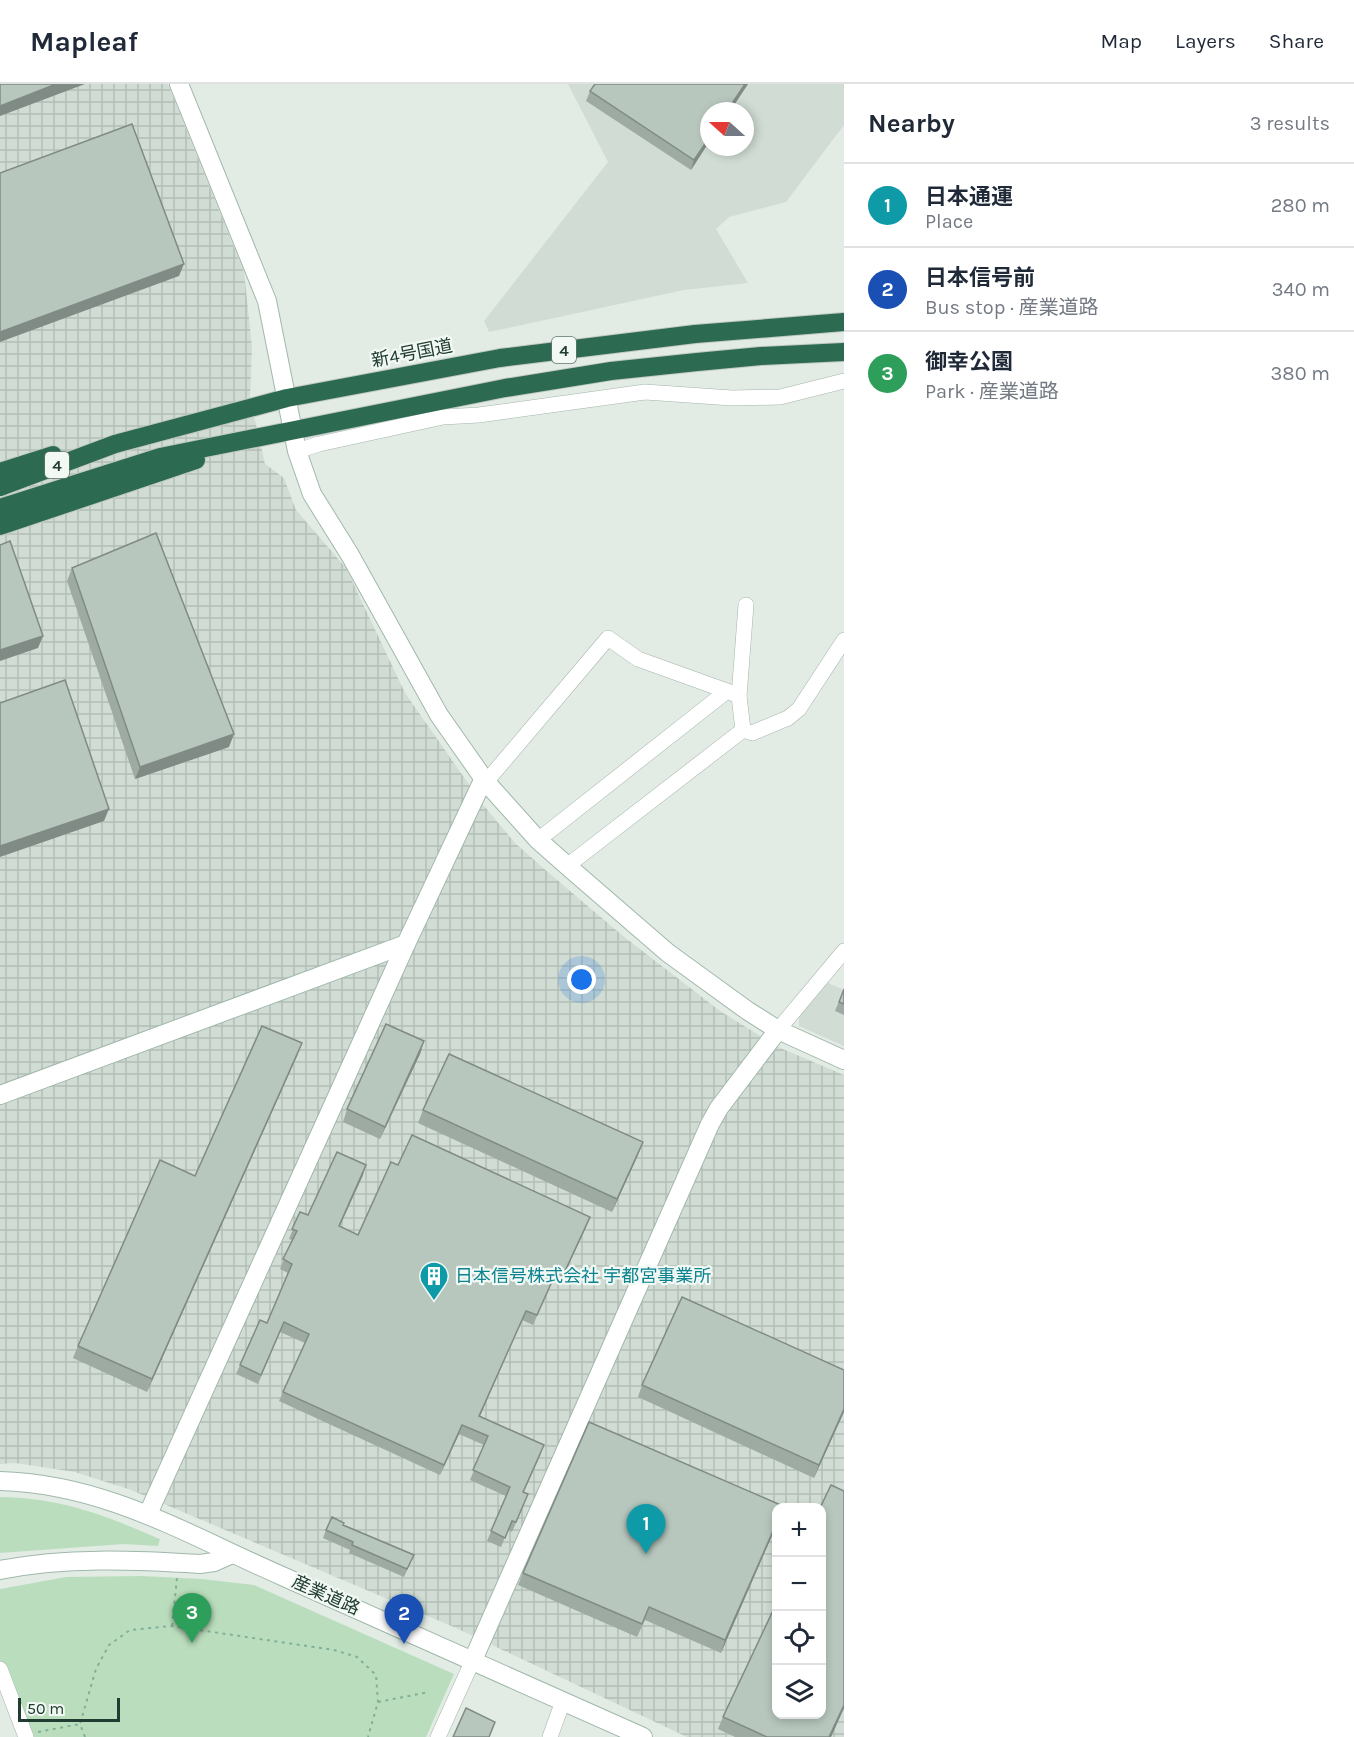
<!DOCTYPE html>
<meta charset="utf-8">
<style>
body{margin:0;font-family:Karla,"Noto Sans JP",sans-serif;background:#f2f2f3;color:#1f2937}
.controls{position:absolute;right:18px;bottom:18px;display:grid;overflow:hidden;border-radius:12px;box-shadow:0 3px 9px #0003}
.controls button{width:54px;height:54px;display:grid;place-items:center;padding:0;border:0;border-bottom:2px solid #e0e1e3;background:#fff;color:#1f2937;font:30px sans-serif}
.compass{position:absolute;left:700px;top:18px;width:54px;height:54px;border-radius:50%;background:#fff;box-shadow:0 3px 9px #0003;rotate:291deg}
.scale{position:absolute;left:18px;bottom:15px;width:102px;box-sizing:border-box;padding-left:6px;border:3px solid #213d31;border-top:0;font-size:16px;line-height:21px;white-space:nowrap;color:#213d31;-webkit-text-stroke:4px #f2f9f4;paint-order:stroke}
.you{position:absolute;left:582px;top:896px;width:21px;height:21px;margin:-15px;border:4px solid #fff;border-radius:50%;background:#1a73e8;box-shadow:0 0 0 9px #1a73e833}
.badge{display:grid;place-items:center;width:39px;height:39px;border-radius:50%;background:#b45309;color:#fff;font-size:20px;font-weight:700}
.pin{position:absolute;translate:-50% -50px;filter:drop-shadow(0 2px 3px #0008)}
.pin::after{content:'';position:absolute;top:32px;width:21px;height:18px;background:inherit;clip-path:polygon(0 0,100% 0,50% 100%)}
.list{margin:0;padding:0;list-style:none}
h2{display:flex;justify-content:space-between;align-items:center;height:78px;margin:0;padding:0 24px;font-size:26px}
h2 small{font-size:20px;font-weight:400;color:#747a83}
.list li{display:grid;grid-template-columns:39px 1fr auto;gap:18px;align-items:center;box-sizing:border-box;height:84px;padding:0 24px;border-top:2px solid #e0e1e3}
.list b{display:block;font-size:22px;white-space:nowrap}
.list p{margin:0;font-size:20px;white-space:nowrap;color:#747a83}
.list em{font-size:20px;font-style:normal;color:#747a83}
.icon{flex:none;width:33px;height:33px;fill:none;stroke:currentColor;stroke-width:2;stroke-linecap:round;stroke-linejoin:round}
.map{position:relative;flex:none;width:844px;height:1653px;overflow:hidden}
header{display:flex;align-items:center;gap:36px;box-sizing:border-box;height:84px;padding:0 30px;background:#fff;border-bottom:2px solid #e0e1e3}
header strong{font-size:28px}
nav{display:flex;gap:33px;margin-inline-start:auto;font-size:21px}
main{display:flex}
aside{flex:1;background:#fff}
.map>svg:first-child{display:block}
.built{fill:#d0dcd4;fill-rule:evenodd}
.industrial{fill:url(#industrial-grid);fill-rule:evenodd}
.park{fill:#badebd}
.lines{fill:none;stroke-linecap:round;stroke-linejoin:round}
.street-casing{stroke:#a4b4ab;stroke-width:16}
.secondary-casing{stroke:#a0b8ab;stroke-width:20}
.highway-casing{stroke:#c1c9c5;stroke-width:20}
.path{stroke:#81b099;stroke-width:2;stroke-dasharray:3 4.5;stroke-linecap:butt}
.street{stroke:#fff;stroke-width:15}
.secondary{stroke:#fff;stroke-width:18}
.highway{stroke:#2d6a52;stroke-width:18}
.wall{fill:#9daba3}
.shaded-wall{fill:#808b85}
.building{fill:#b7c7be;stroke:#808b85;stroke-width:1.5}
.labels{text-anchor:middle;stroke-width:4.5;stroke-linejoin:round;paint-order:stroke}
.shield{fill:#f2f9f4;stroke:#60756c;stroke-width:1.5}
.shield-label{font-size:16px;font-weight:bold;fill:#213d31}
.street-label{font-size:18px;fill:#213d31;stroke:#f2f9f4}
.culture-label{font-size:18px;fill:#0d838f;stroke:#f2f9f4;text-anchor:start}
</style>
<header>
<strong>Mapleaf</strong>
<nav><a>Map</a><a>Layers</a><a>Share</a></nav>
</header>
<main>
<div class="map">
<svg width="844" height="1653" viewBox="0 0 844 1653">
<defs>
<pattern id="industrial-grid" width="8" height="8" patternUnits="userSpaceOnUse" patternTransform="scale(1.5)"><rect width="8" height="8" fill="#d0dcd4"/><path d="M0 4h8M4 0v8" fill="none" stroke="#b2beb6"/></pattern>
</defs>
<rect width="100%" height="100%" fill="#e2ece5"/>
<g class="built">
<path d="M568 0H844V41L786 118 729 133 716 145 748 199 684 206 489 248 484 237 608 78ZM709 27H745V63H709Z"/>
<path d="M826 898 844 906V962L799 942V929Z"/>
</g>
<path class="industrial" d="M0 0H168L244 188 252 263 250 314 265 380 284 394 296 426 346 484 405 609 484 722 515 759 550 790 623 852 720 927 778 963 844 991V1653H687L456 1544 131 1406 75 1388 15 1379 0 1380ZM776 1424H822V1630H776Z"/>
<g class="park">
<path d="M0 1413C59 1414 103 1430 157 1454L160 1455 158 1462 124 1460 0 1469Z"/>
<path d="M142 1492 202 1495 254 1501 454 1590 426 1653H24L0 1594V1505L66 1493Z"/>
</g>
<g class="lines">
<g class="street-casing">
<g id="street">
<path d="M297 367 319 360 443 333 479 331 645 308 732 314 780 313 844 297"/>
<path d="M739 612 746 521"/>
<path d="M486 698 608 554 638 575 727 607"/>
<path d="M538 756 727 607 739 612 743 646 752 649 788 634 799 625 844 556"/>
<path d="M567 782 743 646"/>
<path d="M778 946 844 867"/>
<path d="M0 1585 26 1653"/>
<path d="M438 1653 473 1576"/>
<path d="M550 1653 563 1617"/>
</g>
</g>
<g class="secondary-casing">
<g id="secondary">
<path d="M179 0 267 217 297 367 312 410 350 471 439 631 486 698 538 756 572 786 668 869 748 927 778 946 844 976"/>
<path d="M0 1011 406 860"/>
<path d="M0 1397C106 1400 188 1451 282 1492 403 1545 523 1599 643 1653"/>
<path d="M148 1430 406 860 484 694"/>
<path d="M0 1486C66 1473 133 1476 200 1480L214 1478 232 1470"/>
<path d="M473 1576 710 1040 719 1024 778 946"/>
</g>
</g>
<g class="highway-casing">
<g id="highway">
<path d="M0 388 53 371"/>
<path d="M0 403 115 360 287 314 500 274 695 250 844 238"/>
<path d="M0 424 160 373 505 304 611 287 697 278 761 272 844 268"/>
<path d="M0 442 196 376"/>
</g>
</g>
<g class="path">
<path d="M172 1542 177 1494"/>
<path d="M378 1618 429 1608"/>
<path d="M38 1648 80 1640"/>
<path d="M85 1653 80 1640 96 1585 109 1561 130 1546 172 1542 334 1566 357 1573 376 1591 378 1618 368 1653"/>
</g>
<use href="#street" class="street"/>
<use href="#secondary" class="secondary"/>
<use href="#highway" class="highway"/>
</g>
<g class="wall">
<path d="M748 0 730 27H709V58L691 86 586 17 590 7Z"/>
<path d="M72 484 229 663 135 695 67 497Z"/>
<path d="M844 905V931L835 927Z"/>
<path d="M424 957 420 970 380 1055 343 1038 347 1025Z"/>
<path d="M302 959 297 972 147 1308 73 1274 78 1262 195 1092Z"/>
<path d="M423 1026 638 1071 612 1128 418 1039Z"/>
<path d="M398 1081 586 1143 561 1197 554 1193 533 1241 522 1236 480 1332 541 1370 524 1408V1420L512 1448 508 1446 501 1463 487 1457 506 1412 470 1396 484 1361 459 1350 440 1391 279 1317 305 1259 280 1248 258 1300 236 1290 240 1281 267 1239 288 1189 280 1185 292 1156 289 1155 300 1128 308 1131 363 1091 340 1142 358 1151Z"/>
<path d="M844 1286V1328L814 1394 638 1313 642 1301Z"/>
<path d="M844 1407V1624L831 1653H735L718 1645 723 1633Z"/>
<path d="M777 1424V1440L721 1569 645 1536 637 1553 518 1501 523 1489Z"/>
<path d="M343 1441 414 1471 404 1493 349 1469 350 1466 323 1454 326 1446Z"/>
</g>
<g class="shaded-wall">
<path d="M56 0H85L0 32V22Z"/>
<path d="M745 0H748L730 27H727Z"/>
<path d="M709 54V58L691 86 694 76Z"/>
<path d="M184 180 179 192 0 258V248Z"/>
<path d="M43 552 38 564 0 577V566Z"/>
<path d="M234 650 229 663 135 695 140 683Z"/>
<path d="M109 725 104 737 0 773V762Z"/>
<path d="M424 957 420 970 380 1055 385 1043Z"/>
<path d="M302 959 297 972 147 1308 152 1295Z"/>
<path d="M643 1058 638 1071 612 1128 617 1115Z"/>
<path d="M366 1081 363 1091 335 1152 339 1142Z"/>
<path d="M590 1133 586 1143 561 1197 565 1187Z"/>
<path d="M526 1227 522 1236 476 1341 479 1332Z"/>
<path d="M844 1325V1328L814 1394 819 1381Z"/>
<path d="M462 1341 459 1350 440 1391 444 1381Z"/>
<path d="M777 1438V1440L721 1569 725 1556Z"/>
<path d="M844 1621V1624L831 1653H829Z"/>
</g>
<g class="building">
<path d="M0 0H56L0 22Z"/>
<path d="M595 0H745L727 27H709V54L694 76 590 7Z"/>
<path d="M132 40 184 180 0 248V89Z"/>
<path d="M156 449 234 650 140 683 72 484Z"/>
<path d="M10 457 43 552 0 566V461Z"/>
<path d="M65 596 109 725 0 762V619Z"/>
<path d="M844 905V920L839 918Z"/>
<path d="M386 940 424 957 385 1043 347 1025Z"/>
<path d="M262 942 302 959 152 1295 78 1262 160 1076 195 1092Z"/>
<path d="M449 970 643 1058 617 1115 423 1026Z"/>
<path d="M412 1051 590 1133 565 1187 558 1184 537 1231 526 1227 479 1332 544 1361 523 1408 528 1410 516 1438 512 1437 505 1454 491 1447 510 1403 473 1386 488 1352 462 1341 444 1381 283 1308 309 1250 284 1238 261 1291 240 1281 260 1236 267 1239 292 1180 283 1175 297 1147 292 1145 300 1128 308 1131 337 1068 366 1081 339 1142 358 1151 391 1078 398 1081Z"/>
<path d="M682 1213 844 1286V1325L819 1381 642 1301Z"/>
<path d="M589 1338 783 1422V1424H777V1438L725 1556 649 1523 642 1540 523 1489Z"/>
<path d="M831 1401 844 1407V1621L829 1653H767L723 1633 777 1518V1630H822V1424H820Z"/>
<path d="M332 1433 344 1439 343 1441 414 1471 407 1485 352 1461 353 1458 326 1446Z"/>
<path d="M466 1624 495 1638 489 1653H453Z"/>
</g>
<defs>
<g id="building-pin" transform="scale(1.5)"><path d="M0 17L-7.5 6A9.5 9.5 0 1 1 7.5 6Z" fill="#0f9aa8" stroke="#f2f9f4"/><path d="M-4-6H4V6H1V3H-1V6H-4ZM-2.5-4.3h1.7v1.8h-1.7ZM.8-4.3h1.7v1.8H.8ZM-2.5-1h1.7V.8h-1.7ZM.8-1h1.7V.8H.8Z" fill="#fff"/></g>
</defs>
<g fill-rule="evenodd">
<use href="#building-pin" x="434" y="1192"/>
</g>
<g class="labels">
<g class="shield">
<rect x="552" y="253" width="24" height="26" rx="4.5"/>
<rect x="45" y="368" width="24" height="26" rx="4.5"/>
</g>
<g class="shield-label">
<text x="564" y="272">4</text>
<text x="57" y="387">4</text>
</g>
<g class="street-label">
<text transform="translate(412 269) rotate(-11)" y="6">新4号国道</text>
<text transform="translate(326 1511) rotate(24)" y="6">産業道路</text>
</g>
<g class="culture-label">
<text x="455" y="1198">日本信号株式会社 宇都宮事業所</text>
</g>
</g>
</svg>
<div class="controls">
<button>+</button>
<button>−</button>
<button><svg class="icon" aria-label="locate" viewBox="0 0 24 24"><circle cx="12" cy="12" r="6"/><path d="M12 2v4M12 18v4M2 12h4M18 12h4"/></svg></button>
<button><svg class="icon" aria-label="layers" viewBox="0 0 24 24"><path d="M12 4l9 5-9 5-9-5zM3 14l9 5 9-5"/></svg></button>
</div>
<svg class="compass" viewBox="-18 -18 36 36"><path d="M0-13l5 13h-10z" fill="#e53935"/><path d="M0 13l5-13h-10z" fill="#747a83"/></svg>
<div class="scale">50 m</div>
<div class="you"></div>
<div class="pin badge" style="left:646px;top:1470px;background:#0f9aa8">1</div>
<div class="pin badge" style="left:404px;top:1560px;background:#1a4fb4">2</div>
<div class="pin badge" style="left:192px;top:1559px;background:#2e9e5b">3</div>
</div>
<aside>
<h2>Nearby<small>3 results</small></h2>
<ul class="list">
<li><span class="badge" style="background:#0f9aa8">1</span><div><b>日本通運</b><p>Place</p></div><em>280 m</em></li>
<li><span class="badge" style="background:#1a4fb4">2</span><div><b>日本信号前</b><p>Bus stop · 産業道路</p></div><em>340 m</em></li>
<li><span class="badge" style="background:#2e9e5b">3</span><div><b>御幸公園</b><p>Park · 産業道路</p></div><em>380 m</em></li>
</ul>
</aside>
</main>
